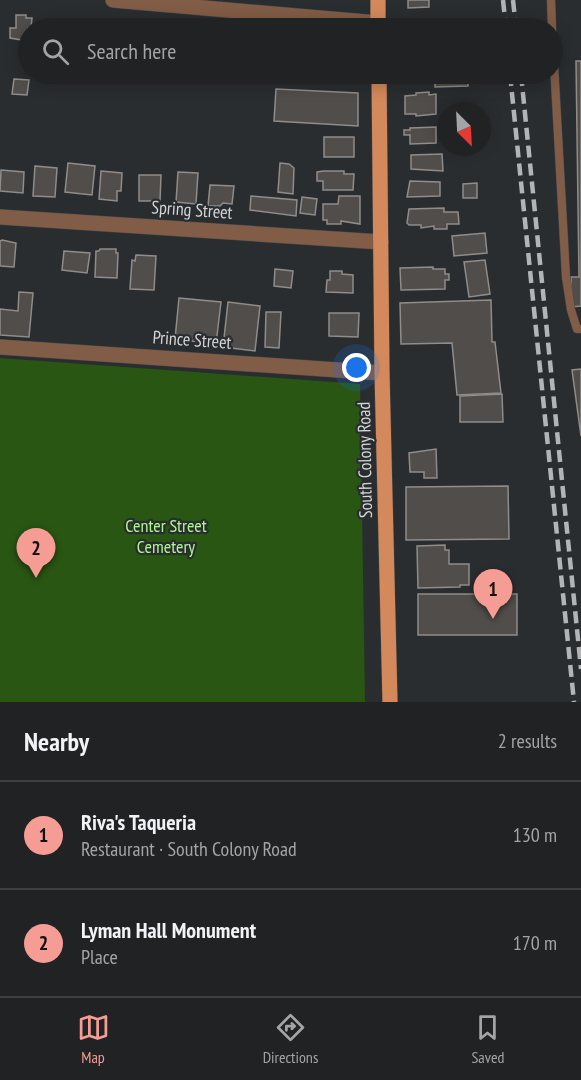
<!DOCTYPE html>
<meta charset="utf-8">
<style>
body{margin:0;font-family:"PT Sans Narrow",sans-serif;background:#282a2c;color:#f1f3f6}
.compass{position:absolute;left:437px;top:102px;width:54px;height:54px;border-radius:50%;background:#202224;box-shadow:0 3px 15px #0003;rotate:156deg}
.you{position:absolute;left:357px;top:368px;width:21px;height:21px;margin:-15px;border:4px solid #fff;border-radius:50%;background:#1a73e8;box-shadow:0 0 0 9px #1a73e833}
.badge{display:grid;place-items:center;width:39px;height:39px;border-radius:50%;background:#f59c94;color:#111;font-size:20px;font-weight:700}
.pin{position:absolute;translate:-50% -50px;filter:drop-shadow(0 2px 3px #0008)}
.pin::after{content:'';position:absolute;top:32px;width:21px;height:18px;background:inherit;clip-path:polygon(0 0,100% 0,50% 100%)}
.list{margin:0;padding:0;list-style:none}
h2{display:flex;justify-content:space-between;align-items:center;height:78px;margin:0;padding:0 24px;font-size:26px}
h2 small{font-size:20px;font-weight:400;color:#a2a4a6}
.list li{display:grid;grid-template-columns:39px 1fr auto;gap:18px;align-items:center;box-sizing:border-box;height:108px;padding:0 24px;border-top:2px solid #3d3f41}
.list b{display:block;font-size:22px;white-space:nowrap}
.list p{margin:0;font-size:20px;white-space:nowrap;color:#a2a4a6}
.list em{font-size:20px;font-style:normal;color:#a2a4a6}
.icon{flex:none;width:33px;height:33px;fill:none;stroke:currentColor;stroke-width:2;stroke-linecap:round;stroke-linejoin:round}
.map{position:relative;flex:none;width:581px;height:702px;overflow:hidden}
.search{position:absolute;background:#202224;box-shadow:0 3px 15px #0003;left:18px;right:18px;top:18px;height:66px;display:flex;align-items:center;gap:15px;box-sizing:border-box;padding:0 21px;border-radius:33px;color:#a2a4a6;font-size:22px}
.sheet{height:294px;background:#202224}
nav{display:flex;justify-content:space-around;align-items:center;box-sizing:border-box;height:84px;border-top:2px solid #3d3f41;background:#202224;font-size:16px;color:#a2a4a6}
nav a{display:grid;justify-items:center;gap:3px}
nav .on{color:#f59c94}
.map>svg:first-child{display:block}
.green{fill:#295613}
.building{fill:#504d4a;stroke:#908c89;stroke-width:1.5}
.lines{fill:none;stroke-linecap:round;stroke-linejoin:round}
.lane-casing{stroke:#45484b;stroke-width:9}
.street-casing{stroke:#45484b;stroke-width:16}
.primary-casing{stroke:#45484b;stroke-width:16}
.lane{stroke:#815c46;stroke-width:8}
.street{stroke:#815c46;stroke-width:15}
.primary{stroke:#d3895b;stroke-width:15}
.rail{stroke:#b2b4b6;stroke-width:4.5;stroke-dasharray:12 6;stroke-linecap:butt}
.labels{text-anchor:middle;stroke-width:4.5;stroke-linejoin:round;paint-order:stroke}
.street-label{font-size:18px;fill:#d3d5d7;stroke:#2a2d30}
.park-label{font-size:18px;fill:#acf98d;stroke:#2a2d30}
</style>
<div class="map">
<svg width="581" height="702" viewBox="0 0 581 702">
<rect width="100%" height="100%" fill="#2a2d30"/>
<path class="green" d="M0 358 360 384 365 702H0Z"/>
<g class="building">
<path d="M408 0H429V7L408 8Z"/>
<path d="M16 15H26V18H32L31 28H28V41L10 38V28H16Z"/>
<path d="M52 20 71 21V28H44V27H51Z"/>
<path d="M90 21 106 22V28H86V24L89 25Z"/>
<path d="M120 23 139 24V28H119Z"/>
<path d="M576 61H581V306L572 307 571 277H579Z"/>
<path d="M399 74H468V86L435 87V77L399 78Z"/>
<path d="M14 79 29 80 27 95 12 94Z"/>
<path d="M276 89 358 93V126L274 121Z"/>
<path d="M429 92V95L436 94V114L416 116V114H405V96L416 95V93Z"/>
<path d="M436 127V143L410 144V135H404V130H410V128Z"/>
<rect x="324" y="137" width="30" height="20"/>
<path d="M442 154 443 171 411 169V155Z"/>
<path d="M68 163 95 166 92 195 65 192Z"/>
<path d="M280 163 289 164 294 168 293 194 278 192Z"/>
<path d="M35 166 57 168 55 197 33 196Z"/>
<path d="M1 170 24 172 23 193 0 191Z"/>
<path d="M101 171 122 173 121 191H117V201L99 199Z"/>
<path d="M324 171H344V174H354L353 190H323V181H317V172Z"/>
<path d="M178 172 198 173 196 204 176 202Z"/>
<path d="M139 175H161L160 201H139Z"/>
<path d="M410 181 440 182V196L407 197Z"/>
<path d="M477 183V198H463V184Z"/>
<path d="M210 185 234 186 232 204 223 203 220 206H208Z"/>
<path d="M251 196 297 200 296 216 250 210Z"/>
<path d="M339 196H360V224L341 221V224H327V220H323V204H338Z"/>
<path d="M302 197 317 199 315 215 300 213Z"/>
<path d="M444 208V212H458L459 224H447V229H434V226L421 228V225H409L407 223 409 209Z"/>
<path d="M485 233 487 253 454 256 452 236Z"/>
<path d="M2 240 16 243 14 267 0 266V241Z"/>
<path d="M100 249H116V253H118L117 278 95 277 96 251H99Z"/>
<path d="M64 251 90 253 87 273 62 270Z"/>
<path d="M136 255 156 256 154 290 130 289 132 260 135 261Z"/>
<path d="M485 260 490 294 469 297 464 262Z"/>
<path d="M433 267V269H445V274H449V280H445V289L401 290 400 268Z"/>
<path d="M275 269 293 271 291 288 274 286Z"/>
<path d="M330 271H342V274L353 275V293L326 292 327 280H330Z"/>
<path d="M19 292 33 293 29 337 0 335V309L18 311Z"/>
<path d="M179 298 221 302 216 344 175 339Z"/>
<path d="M491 300 492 342H495L501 393 457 395 452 343 401 344 400 303Z"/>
<path d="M228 302 260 306 255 351 223 347Z"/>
<path d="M266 312H281L279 348 265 347Z"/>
<path d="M329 313H359L358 337 329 336Z"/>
<path d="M581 369V436L572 370Z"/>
<path d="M502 394 503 422H460V396Z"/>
<path d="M436 449 437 478H424V472H410L409 453Z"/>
<path d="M508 486 509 539 406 540V487Z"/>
<path d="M445 545V550H449V564H469V585H460V587L418 588 417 546Z"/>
<rect x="418" y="594" width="99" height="41"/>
</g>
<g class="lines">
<g class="lane-casing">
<g id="lane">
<path d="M551 0 552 28"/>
<path d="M552 29 566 277 571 310 577 329H581"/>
</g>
</g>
<g class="street-casing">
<g id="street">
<path d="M113 0 378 23"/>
<path d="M0 217 381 242"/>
<path d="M0 347 382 373"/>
</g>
</g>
<g class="primary-casing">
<g id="primary">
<path d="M378 0V28"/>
<path d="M379 74 382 373 390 702"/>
</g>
</g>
<use href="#lane" class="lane"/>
<use href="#street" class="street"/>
<use href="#primary" class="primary"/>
<g class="rail">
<path d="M503 0 506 28"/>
<path d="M513 0 516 28"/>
<path d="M510 74 574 702"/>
<path d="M521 74 581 669"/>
</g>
</g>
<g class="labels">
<g class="street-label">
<text transform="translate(192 210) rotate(4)" y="6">Spring Street</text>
<text transform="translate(192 340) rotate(4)" y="6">Prince Street</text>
<text transform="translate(365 460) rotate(-91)" y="6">South Colony Road</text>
</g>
<g class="park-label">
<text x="166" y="532">Center Street<tspan x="166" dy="21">Cemetery</tspan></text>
</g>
</g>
</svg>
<svg class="compass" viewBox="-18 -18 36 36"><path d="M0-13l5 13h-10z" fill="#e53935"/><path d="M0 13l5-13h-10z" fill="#a2a4a6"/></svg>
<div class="you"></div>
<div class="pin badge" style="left:493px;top:619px">1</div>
<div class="pin badge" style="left:36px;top:578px">2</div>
<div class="search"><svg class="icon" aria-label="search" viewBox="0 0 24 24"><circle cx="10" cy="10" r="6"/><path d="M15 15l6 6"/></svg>Search here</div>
</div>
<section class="sheet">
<h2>Nearby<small>2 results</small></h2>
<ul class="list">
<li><span class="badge">1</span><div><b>Riva's Taqueria</b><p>Restaurant · South Colony Road</p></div><em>130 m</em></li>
<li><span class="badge">2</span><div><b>Lyman Hall Monument</b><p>Place</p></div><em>170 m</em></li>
</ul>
</section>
<nav>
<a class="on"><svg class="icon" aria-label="map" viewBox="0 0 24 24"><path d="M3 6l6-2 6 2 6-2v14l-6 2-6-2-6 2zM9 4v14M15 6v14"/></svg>Map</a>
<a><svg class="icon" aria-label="directions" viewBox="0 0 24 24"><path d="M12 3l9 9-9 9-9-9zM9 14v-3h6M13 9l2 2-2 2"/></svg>Directions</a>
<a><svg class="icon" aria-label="saved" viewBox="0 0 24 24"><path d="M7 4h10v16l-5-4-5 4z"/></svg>Saved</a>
</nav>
